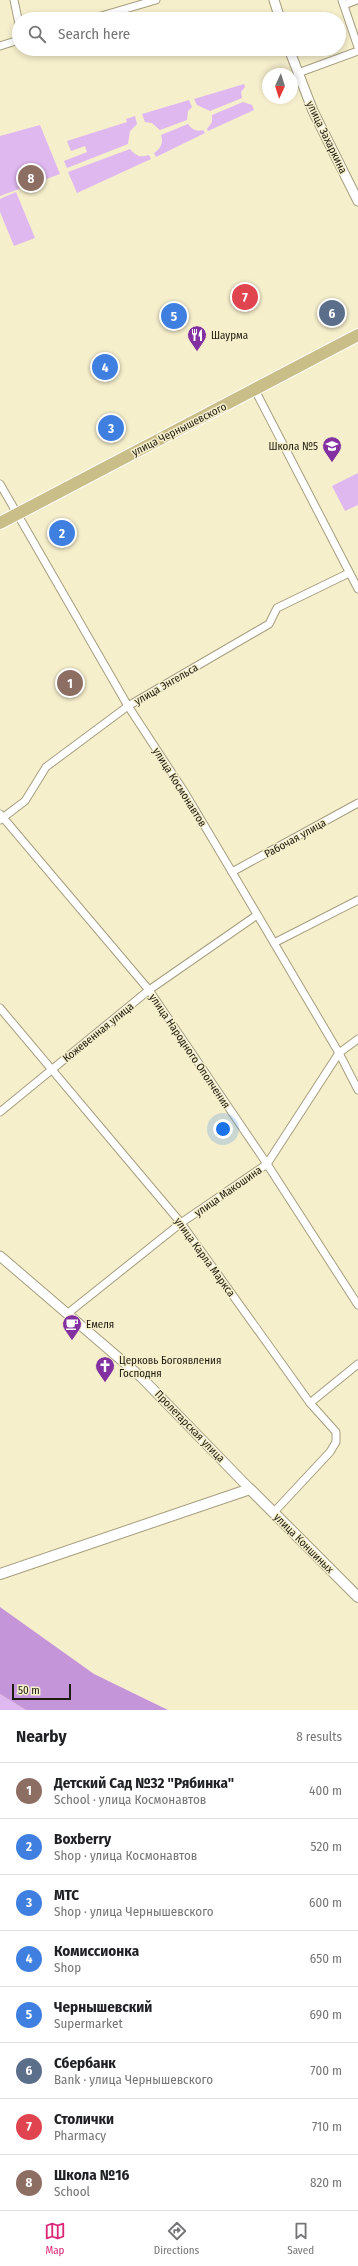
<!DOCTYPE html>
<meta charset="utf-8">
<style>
body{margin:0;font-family:"Fira Sans Condensed",sans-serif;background:#f6f6f6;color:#202124}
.compass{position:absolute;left:262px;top:68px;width:36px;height:36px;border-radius:50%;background:#fff;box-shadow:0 2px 6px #0003;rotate:184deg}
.scale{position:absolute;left:12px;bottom:10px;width:59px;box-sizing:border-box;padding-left:4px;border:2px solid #1e1b0f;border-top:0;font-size:11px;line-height:14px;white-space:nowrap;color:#1e1b0f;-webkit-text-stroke:3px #f6efcc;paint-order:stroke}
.you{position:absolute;left:223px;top:1129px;width:14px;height:14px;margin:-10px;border:3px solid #fff;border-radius:50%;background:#1a73e8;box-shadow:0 0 0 6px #1a73e833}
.badge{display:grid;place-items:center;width:26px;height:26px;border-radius:50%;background:#db2777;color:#fff;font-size:13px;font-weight:700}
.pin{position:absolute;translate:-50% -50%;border:2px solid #fff;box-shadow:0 1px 4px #0006}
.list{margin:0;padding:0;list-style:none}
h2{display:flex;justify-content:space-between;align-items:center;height:52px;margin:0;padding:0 16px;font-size:17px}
h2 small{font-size:13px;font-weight:400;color:#757577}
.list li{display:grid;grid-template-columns:26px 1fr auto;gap:12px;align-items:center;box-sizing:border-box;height:56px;padding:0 16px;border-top:1px solid #e0e0e0}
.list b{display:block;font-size:15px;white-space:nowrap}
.list p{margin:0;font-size:13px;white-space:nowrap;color:#757577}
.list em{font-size:13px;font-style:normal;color:#757577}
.icon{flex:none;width:22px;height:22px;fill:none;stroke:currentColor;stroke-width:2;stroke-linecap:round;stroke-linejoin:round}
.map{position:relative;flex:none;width:358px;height:1710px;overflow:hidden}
.search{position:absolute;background:#fff;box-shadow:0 2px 6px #0003;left:12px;right:12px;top:12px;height:44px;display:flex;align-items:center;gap:10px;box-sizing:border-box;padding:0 14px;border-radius:22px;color:#757577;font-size:15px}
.sheet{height:500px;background:#fff}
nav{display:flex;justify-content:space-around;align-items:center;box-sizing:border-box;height:56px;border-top:1px solid #e0e0e0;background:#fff;font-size:11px;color:#757577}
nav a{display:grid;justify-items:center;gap:2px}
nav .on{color:#db2777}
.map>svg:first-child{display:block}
.green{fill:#dfb8f0}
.water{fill:#c595d9}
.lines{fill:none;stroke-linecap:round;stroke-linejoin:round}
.minor-casing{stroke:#a59e7e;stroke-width:9}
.tertiary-casing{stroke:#a59e7e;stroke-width:11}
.secondary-casing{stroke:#a59e7e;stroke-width:12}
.primary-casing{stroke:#fff;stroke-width:14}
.minor{stroke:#fff;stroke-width:7}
.tertiary{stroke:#fff;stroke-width:9}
.secondary{stroke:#fff;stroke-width:10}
.primary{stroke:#cabe88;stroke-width:12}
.labels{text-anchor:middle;stroke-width:3;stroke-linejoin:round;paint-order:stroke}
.street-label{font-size:11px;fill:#1e1b0f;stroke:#f6efcc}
.poi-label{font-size:11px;fill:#1e1b0f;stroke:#f6efcc;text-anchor:start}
</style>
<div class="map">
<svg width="358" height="1710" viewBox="0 0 358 1710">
<rect width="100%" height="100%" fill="#f6efcc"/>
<g class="green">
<path d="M244 84 245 87 241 92 242 98 210 111 197 105 194 99Z"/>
<path d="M189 100 192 107 188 111 187 120 160 130 152 123 145 122 142 114Z"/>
<path d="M243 102 252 105 254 110 208 131 207 129 212 122V115Z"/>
<path d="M135 116 137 124 130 131 128 144 67 168 64 161 87 152 85 146 71 151 67 141 127 122 126 119Z"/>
<path d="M188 124C192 130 197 132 203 130L205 133 156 157 154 153C160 149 164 143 161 135Z"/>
<path d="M40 125 60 174 0 196V136Z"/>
<path d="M130 149C136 156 140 158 149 155L151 159 77 193 68 172Z"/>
<path d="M16 192 35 238 14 246 0 212V199Z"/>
<path d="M358 473V505L345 511 332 486Z"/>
<path d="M0 1694 26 1710H0Z"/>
</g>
<path class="water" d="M0 1607 94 1674 168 1710H26L0 1694Z"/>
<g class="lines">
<g class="minor-casing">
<g id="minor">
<path d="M14 0 19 24"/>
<path d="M342 0 358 47"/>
<path d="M344 5 357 0"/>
<path d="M91 19 156 0"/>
<path d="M0 46 19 40"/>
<path d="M298 73 358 51"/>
<path d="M255 390 358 589"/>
<path d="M0 484 128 706 185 793 232 872 339 1053 358 1090"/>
<path d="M0 814 149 990 267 1164 358 1305"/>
<path d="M0 820 25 801 46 767 128 706 269 624 277 608 349 573"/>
<path d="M232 872 358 803"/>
<path d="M274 943 358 900"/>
<path d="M0 1008 181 1223 310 1403 336 1432V1442L330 1452 274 1512"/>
<path d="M0 1112 149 990 257 915"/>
<path d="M67 1314 181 1223 267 1164 339 1053 358 1039"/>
<path d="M310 1403 358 1364"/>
</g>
</g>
<g class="tertiary-casing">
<g id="tertiary">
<path d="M274 0 280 19"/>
<path d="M289 49 313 111 358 201"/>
<path d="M0 1256 141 1377 250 1489"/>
</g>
</g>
<g class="secondary-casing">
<path id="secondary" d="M0 1574 250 1489 358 1597"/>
</g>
<g class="primary-casing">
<path id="primary" d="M0 523 358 335"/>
</g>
<use href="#minor" class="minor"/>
<use href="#tertiary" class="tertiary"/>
<use href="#secondary" class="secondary"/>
<use href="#primary" class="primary"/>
</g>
<defs>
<g id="restaurant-pin" transform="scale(1)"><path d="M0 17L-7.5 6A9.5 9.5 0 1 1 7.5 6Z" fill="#8331a1" stroke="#f6efcc"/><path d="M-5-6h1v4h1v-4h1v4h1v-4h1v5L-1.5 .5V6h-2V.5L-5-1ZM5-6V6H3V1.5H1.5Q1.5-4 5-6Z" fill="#fff"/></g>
<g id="school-pin" transform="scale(1)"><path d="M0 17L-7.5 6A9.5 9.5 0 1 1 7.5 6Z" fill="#8331a1" stroke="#f6efcc"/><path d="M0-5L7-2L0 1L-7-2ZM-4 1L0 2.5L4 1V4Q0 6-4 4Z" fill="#fff"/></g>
<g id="cafe-pin" transform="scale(1)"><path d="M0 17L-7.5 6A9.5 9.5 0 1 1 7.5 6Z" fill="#8331a1" stroke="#f6efcc"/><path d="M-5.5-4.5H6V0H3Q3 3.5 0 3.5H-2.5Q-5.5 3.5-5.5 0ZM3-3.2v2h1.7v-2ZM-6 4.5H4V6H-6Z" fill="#fff"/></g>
<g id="church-pin" transform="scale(1)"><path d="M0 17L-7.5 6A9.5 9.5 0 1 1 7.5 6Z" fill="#8331a1" stroke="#f6efcc"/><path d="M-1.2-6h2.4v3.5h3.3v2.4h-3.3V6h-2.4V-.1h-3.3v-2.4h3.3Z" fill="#fff"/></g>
</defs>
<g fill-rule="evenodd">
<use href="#restaurant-pin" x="197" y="335"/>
<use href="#school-pin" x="332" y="446"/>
<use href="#cafe-pin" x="72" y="1324"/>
<use href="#church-pin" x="105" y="1366"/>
</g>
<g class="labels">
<g class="street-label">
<text transform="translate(327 137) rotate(64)" y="4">улица Захаркина</text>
<text transform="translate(179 429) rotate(-27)" y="4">улица Чернышевского</text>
<text transform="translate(166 684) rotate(-30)" y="4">улица Энгельса</text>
<text transform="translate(180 787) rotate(58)" y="4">улица Космонавтов</text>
<text transform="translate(295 838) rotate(-29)" y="4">Рабочая улица</text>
<text transform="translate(98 1032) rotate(-39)" y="4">Кожевенная улица</text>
<text transform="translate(190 1051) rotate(56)" y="4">улица Народного Ополчения</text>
<text transform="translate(228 1191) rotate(-35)" y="4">улица Макошина</text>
<text transform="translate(205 1257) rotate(54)" y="4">улица Карла Маркса</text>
<text transform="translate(190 1426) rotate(46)" y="4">Пролетарская улица</text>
<text transform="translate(304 1543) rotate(45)" y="4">улица Коншиных</text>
</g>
<g class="poi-label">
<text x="211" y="339">Шаурма</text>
<text x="318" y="450" text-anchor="end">Школа №5</text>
<text x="86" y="1328">Емеля</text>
<text x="119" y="1364">Церковь Богоявления<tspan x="119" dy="13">Господня</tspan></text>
</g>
</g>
</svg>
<svg class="compass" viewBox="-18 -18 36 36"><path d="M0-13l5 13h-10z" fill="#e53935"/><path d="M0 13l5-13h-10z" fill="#757577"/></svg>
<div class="scale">50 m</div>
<div class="you"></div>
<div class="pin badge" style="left:70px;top:683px;background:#8d6e63">1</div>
<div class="pin badge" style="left:62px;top:533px;background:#3f7fe0">2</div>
<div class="pin badge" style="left:111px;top:428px;background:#3f7fe0">3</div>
<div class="pin badge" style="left:105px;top:367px;background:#3f7fe0">4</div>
<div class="pin badge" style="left:174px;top:316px;background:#3f7fe0">5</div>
<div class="pin badge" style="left:332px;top:313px;background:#5c6f8a">6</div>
<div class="pin badge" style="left:245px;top:297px;background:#e0444e">7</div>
<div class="pin badge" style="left:31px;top:178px;background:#8d6e63">8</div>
<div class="search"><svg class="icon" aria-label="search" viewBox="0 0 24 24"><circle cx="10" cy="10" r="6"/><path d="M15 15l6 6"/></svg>Search here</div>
</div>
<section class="sheet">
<h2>Nearby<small>8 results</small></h2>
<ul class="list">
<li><span class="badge" style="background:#8d6e63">1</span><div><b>Детский Сад №32 &quot;Рябинка&quot;</b><p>School · улица Космонавтов</p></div><em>400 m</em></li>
<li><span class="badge" style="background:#3f7fe0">2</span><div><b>Boxberry</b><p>Shop · улица Космонавтов</p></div><em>520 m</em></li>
<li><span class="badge" style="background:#3f7fe0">3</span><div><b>МТС</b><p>Shop · улица Чернышевского</p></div><em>600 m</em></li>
<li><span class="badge" style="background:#3f7fe0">4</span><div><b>Комиссионка</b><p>Shop</p></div><em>650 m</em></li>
<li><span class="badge" style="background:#3f7fe0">5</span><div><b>Чернышевский</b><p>Supermarket</p></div><em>690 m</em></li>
<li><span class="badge" style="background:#5c6f8a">6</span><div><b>Сбербанк</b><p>Bank · улица Чернышевского</p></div><em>700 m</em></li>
<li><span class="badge" style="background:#e0444e">7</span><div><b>Столички</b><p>Pharmacy</p></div><em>710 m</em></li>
<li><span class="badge" style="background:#8d6e63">8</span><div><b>Школа №16</b><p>School</p></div><em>820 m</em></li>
</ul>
</section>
<nav>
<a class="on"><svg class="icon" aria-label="map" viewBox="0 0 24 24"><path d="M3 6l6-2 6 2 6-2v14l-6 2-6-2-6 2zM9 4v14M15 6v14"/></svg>Map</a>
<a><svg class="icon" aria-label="directions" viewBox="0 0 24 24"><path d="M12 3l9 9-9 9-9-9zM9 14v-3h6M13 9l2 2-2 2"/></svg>Directions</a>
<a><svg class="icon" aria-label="saved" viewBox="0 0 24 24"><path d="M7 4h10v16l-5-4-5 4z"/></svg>Saved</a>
</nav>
